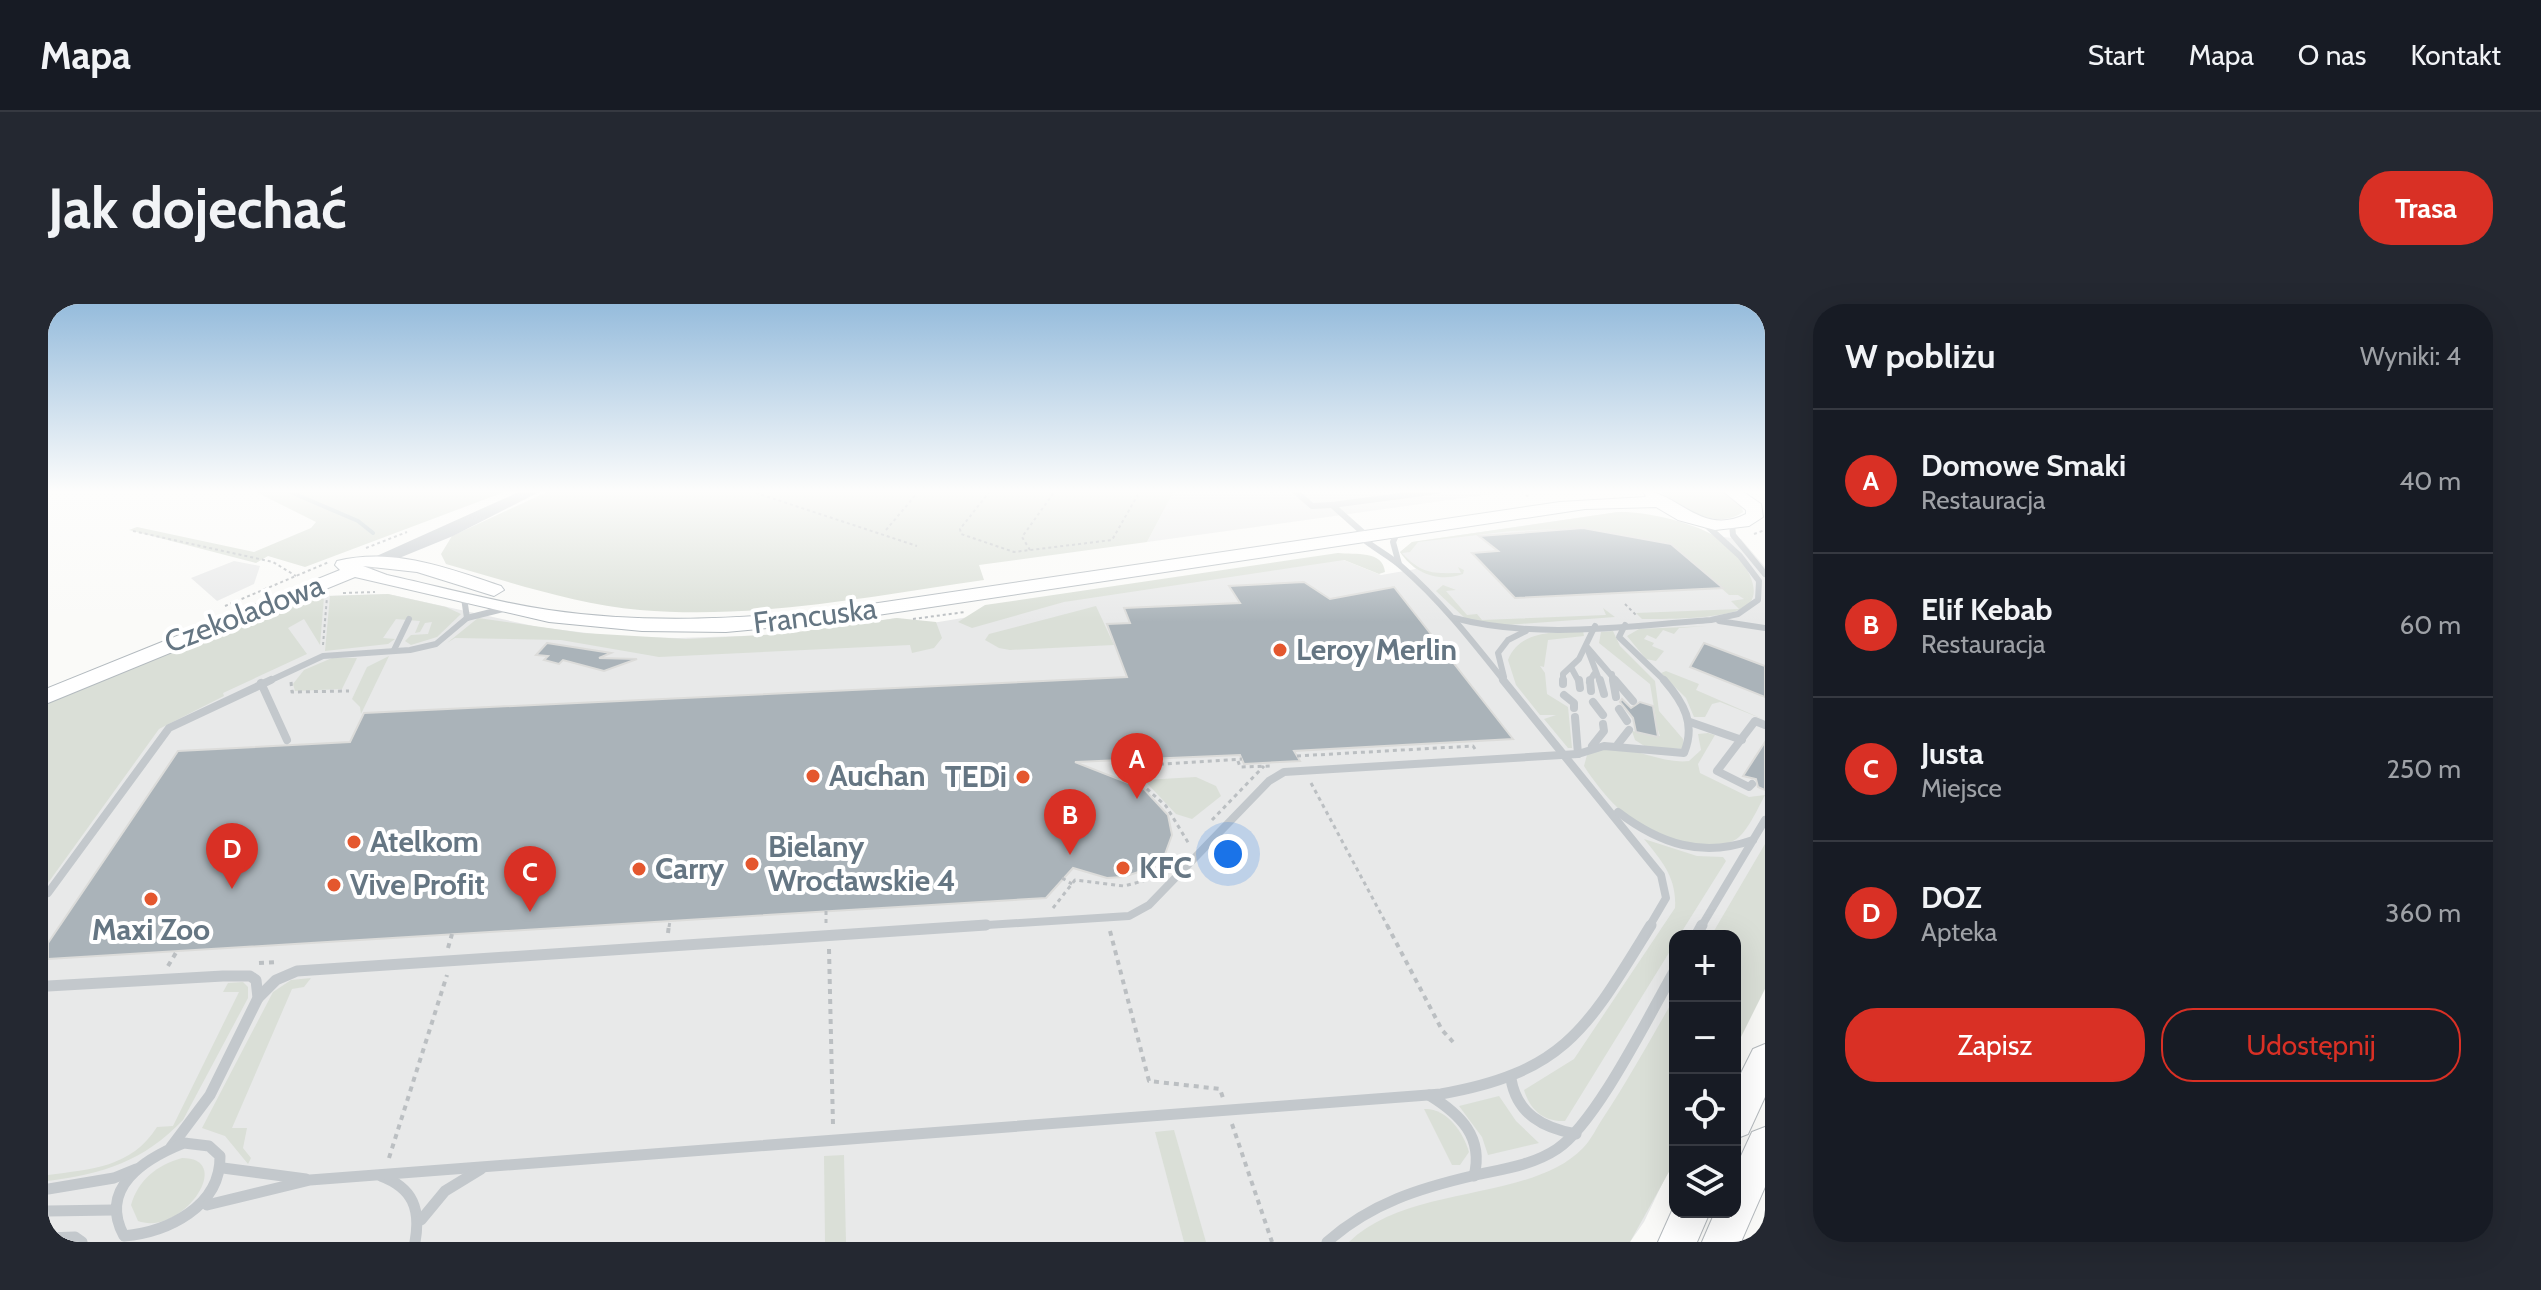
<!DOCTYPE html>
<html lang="pl">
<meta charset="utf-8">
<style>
body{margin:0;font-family:Cabin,sans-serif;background:#242831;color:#f1f3f6}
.controls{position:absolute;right:24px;bottom:24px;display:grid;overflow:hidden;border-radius:16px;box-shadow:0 8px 32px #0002}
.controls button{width:72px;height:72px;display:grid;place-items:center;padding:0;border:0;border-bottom:2px solid #363941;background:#171b24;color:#f1f3f6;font:40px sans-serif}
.you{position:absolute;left:1180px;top:550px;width:28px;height:28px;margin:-20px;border:6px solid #fff;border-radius:50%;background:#1a73e8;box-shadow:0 0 0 12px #1a73e833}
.badge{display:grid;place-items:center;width:52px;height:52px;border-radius:50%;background:#d93025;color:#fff;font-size:26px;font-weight:700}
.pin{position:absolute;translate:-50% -66px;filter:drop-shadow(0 2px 4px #0008)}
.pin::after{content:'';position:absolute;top:42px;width:28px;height:24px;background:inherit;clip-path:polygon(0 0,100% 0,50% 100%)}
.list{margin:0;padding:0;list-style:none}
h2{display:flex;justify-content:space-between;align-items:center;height:104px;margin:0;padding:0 32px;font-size:34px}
h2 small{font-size:26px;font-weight:400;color:#9ea1a6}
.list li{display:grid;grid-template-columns:52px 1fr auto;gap:24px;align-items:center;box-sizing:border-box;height:144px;padding:0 32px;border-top:2px solid #363941}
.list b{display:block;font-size:30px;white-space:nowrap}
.list p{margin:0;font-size:26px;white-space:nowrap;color:#9ea1a6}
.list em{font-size:26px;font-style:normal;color:#9ea1a6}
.actions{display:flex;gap:16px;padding:24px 32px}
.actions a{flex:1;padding:18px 0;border:2px solid #d93025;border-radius:32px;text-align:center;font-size:28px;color:#d93025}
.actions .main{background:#d93025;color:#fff}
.icon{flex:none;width:44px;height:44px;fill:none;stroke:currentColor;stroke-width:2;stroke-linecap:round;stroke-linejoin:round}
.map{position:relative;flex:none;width:1717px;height:938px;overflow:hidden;border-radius:32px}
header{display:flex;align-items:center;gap:48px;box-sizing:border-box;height:112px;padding:0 40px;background:#171b24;border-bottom:2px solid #363941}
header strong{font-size:38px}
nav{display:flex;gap:44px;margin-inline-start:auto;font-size:28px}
.intro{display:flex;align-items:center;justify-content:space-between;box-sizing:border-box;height:192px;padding:0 48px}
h1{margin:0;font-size:56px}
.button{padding:20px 36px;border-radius:32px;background:#d93025;color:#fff;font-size:28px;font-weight:700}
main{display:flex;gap:48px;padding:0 48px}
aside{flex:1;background:#171b24;border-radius:32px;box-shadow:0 8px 32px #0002}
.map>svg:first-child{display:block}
.built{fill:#e8e9e9}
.green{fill:#dadfd7}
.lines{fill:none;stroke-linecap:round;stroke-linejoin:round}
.stream{stroke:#bbc7cb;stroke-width:4}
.building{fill:#aab3b9;stroke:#dcdcda;stroke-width:2}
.secondary-casing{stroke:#b3babf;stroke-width:2}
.primary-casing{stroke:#b5babe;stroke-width:2}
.path-far2{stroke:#bbbfc2;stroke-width:2;stroke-dasharray:3 3;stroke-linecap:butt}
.path-far1{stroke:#bbbfc2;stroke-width:3;stroke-dasharray:4 4;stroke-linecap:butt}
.path{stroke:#bbbfc2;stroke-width:4;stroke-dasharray:5 5;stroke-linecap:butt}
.service-far2{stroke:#c3c8cc;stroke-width:6}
.service-far1{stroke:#c3c8cc;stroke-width:8}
.service{stroke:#c3c8cc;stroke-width:11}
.tertiary{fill:#c3c8cc;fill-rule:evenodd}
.secondary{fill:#fff;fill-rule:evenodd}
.primary{fill:#fff;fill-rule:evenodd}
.poi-dot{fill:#e4572e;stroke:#fff;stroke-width:3}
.labels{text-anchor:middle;stroke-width:8;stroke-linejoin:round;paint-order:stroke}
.street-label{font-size:30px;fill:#657683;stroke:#fff}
.poi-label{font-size:30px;font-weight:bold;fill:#657683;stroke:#fff;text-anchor:start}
</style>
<header>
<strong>Mapa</strong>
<nav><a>Start</a><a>Mapa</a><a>O nas</a><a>Kontakt</a></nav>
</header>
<div class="intro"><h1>Jak dojechać</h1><a class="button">Trasa</a></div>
<main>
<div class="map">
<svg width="1717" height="938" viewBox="0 0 1717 938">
<rect width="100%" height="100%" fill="#fafaf8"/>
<g class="built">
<path d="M1126 187H1466L1099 238Z"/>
<path d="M1570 208 1613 213 1667 232 1693 235 1717 263V666L1687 632H1627V853L1596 918 1582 938H0V511L131 344 268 289 272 292 340 290 490 323 572 333 630 334 754 330 848 314 878 320 1288 253 1333 271 1368 265 1352 248 1364 238Z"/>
<path d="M186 257 212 262 206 280 169 297 143 274Z"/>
</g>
<g class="green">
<path d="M206 187H459L257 263 220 252 208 259 81 226 89 223 206 248 263 224 268 218Z"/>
<path d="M501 187H1126L1099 238 931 261 936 276C823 292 708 316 592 306 526 300 462 278 398 260L393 250 404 232Z"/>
<path d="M1614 187C1637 187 1690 178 1695 208 1671 226 1637 206 1616 193Z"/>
<path d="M1570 208C1596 207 1643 218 1665 231 1684 243 1717 278 1702 299 1688 316 1615 315 1594 315L1588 309 1691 305 1683 297 1696 295 1690 291H1681L1623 240 1535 224 1463 227 1370 238 1362 248 1354 249C1375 272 1388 269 1413 269L1410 263 1416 266 1415 270C1390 279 1366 269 1352 248L1364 238Z"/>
<path d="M1290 249C1307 251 1335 246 1337 268L1331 270 1296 256 1016 298 924 324 910 318 937 301Z"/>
<path d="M1395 281 1408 286 1398 287 1419 311 1429 310 1434 316 1558 311 1555 304 1567 313 1446 322 1420 317 1388 287Z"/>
<path d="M266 290 276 293 272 341 256 315 240 324 259 350 175 389 176 392 111 425 0 579V398Z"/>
<path d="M340 290 398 303 413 310 389 333 363 341 357 337 363 331 380 330 384 318 377 319 372 328 367 329 372 317 348 315 335 334 347 335 340 340 277 347 282 292Z"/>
<path d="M1048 302 1066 341 962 346 951 344 937 336 941 330Z"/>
<path d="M430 314 535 329 638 335 735 330 849 314 888 318 894 334 886 344 864 349 862 341 611 353 513 336 407 334 399 339Z"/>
<path d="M1659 322 1631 324 1626 330 1615 326 1608 335 1599 331 1596 335 1606 339 1604 342 1616 347 1608 357 1598 355 1579 332 1591 325Z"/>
<path d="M1535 327 1536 332 1500 336 1496 363 1492 362 1497 369 1499 390 1520 403 1524 444H1520L1496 415 1508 411H1492L1468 381 1460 356C1472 325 1508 329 1535 327Z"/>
<path d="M1565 327 1572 342 1607 377 1611 407 1635 435 1636 445 1598 443 1587 436 1584 427 1612 432 1610 426 1585 418 1608 415 1602 380 1551 339 1553 328Z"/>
<path d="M341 352 313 410 312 403 304 395 319 363Z"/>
<path d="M284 354H309L294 385 247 387 245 380 256 366Z"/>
<path d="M1618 367 1651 380 1648 386 1717 416 1672 398 1664 400 1657 413H1646L1638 394 1613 369Z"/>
<path d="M1660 429 1667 431 1650 460 1652 469 1701 493 1717 491C1710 504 1701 524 1691 533 1663 557 1594 527 1571 505 1558 493 1545 476 1536 462L1539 451C1571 432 1608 461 1641 457L1653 446 1650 430Z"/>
<path d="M1148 473 1168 482 1173 492 1144 515 1128 510 1096 476Z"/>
<path d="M1596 535 1649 552 1675 553 1678 557 1631 632H1627V639L1517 817C1496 818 1482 806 1476 786L1526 755 1627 604C1629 574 1614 557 1596 535Z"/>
<path d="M1717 540V685L1687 745V632H1663Z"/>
<path d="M263 674 256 683 244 685 184 824H199L195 844 203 854 200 860 177 832 154 824 225 688 243 676Z"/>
<path d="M195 678 200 683V694L135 816C96 857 55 870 0 877V871C43 865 83 864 109 823L125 822 191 688H175L180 679Z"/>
<path d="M1627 693V857L1582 938H1301C1361 880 1483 898 1535 844 1543 836 1549 823 1555 814 1581 775 1603 734 1627 693Z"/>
<path d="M1451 792 1468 817 1491 839 1440 851 1434 833 1411 802Z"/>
<path d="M1376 805C1399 804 1415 828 1421 848L1412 861H1404Z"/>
<path d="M1126 826 1158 938H1136L1107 828Z"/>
<path d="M796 851 798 938H777L776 852Z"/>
<path d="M134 854C188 854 134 933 90 917L83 901C90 876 109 861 134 854Z"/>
</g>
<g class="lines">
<path class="stream" d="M240 187 310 217 325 229"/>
</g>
<g class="building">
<path d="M1535 224 1623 240 1675 284 1467 294 1424 249 1450 247 1431 232Z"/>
<path d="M1256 278 1282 295 1346 283 1465 435 1246 447 1252 457 1196 460 1192 451 1027 458 1096 485 1120 511 1124 531 1116 553 1106 563 1075 573 1059 574 1025 564 998 594 0 655V639L130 447 302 438 316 409 1079 373 1059 320 1082 319 1076 304 1192 299 1181 282Z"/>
<path d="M499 339 563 349 551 354 589 355 556 367 515 356 511 360 496 356 500 352 488 351Z"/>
<path d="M1656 339 1717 362V393L1642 363Z"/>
<path d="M1574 395 1583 404 1592 398 1605 402 1610 433 1588 428 1585 414 1572 398Z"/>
<path d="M1717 438V486L1710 483 1708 475 1695 472Z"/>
</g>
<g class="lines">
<g class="secondary-casing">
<path id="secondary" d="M1595 187C1629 187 1653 233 1698 210V206L1675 187H1694L1713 200 1715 213 1701 222 1667 226 1630 216 1608 203 1537 205 783 318 678 328 594 327 501 318 307 273 0 399V384L292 266 287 261 289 257C345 243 400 264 453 282L456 286 446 292 369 268 315 262 339 271C393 283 447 298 501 306 596 320 689 315 783 306L1512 198 1598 193Z"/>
</g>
<g class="primary-casing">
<g id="primary">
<path d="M1717 740V793L1700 830 1687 835V781L1705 745Z"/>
<path d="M1717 823V883L1693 938H1654L1667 908H1687V865L1704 828Z"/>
<path d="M1627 900V908H1662L1649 938H1610Z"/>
</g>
</g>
<g class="path-far2">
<path d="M702 187 869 242"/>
<path d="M942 187 912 225 913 230 966 248 1064 236 1092 187"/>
<path d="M1473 187 1482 194"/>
<path d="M838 226 871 187"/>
<path d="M85 227 225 258 248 272"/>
<path d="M1706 230 1717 226"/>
<path d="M318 244 359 228"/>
<path d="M982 246 974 233 1007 187"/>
<path d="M295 289 327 288"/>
<path d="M1577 300 1588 311"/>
<path d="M177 302 281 258"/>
<path d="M865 315 917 308"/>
<path d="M275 341 279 293"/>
</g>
<g class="path-far1">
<path d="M243 378 244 388 301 387"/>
<path d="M1249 452 1425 442 1427 445"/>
<path d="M1190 457 1192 463 1222 462"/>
<path d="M1073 468 1081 469 1118 502 1141 540"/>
<path d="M1081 469 1115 460 1194 455"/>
<path d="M1263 479 1340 623"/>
<path d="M1164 516 1216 462"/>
<path d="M1014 574 1024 580"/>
<path d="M1005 604 1027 576 1076 582 1110 573"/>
<path d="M778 607V620"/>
<path d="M621 623 622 617"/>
</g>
<g class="path">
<path d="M1339 621 1394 726 1405 738"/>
<path d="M1062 627 1101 777 1172 785 1175 794"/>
<path d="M620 629 621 621"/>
<path d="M400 644 404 630"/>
<path d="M781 645 785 821"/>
<path d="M211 659 231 658"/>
<path d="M120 662 129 647"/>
<path d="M1184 820 1224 938"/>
<path d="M341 854 399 671"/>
</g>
<g class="service-far2">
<path d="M1247 187 1264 202 1284 201"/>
<path d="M1684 220 1685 231 1717 270"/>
<path d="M1349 229 1345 238 1351 260"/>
<path d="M1320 233 1284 201 1390 187"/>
<path d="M1314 234C1327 245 1342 252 1354 263 1393 297 1425 338 1457 378"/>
<path d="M416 294 419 314"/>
<path d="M1406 314C1490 336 1578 322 1663 316L1690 310 1710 296 1711 277 1692 252 1657 220"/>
<path d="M1671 317 1717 324"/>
<path d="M1577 321 1571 333 1618 378"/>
<path d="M1539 343 1569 378"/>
<path d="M1539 344 1552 378"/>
<path d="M346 346 361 315"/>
<path d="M1524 365 1531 378"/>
<path d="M1564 370 1565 378"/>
<path d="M1456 373 1450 349 1460 336 1478 327"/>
<path d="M219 378 275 352 362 346 388 340 419 314 459 304"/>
<path d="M1515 378V370L1531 355 1547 322"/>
<path d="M1541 378 1546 370"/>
</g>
<g class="service-far1">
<path d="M1455 376 1613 571 1618 594 1601 623"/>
<path d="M1515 376V380"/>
<path d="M1531 376 1532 384"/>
<path d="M1542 376 1543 387"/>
<path d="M1552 376 1556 390"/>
<path d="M1565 376 1568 393"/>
<path d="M1567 376 1585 397"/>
<path d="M213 379 239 436"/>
<path d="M1516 391 1526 399V404"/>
<path d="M1545 398 1555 411"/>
<path d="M1571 405 1579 417"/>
<path d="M1527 413 1530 450"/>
<path d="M1642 418 1694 436"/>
<path d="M1570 440 1581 426"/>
<path d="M1544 442 1556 427 1555 420"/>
<path d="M1704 480 1701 483 1669 467 1707 417 1717 421"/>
<path d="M1570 508C1612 540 1654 554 1705 536"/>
<path d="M0 589 121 424 223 376"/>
<path d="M908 623 1081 612 1101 601 1221 477 1236 468 1530 450 1556 442 1636 449C1648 420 1636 399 1616 376"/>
<path d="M1653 623 1717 516"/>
</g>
<g class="service">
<path d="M1648 632 1654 621"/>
<path d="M0 682 175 672H202L208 676 210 694 162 791 123 843"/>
<path d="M210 694 228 676 249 667 938 621"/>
<path d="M1463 775C1469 810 1495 824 1528 830"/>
<path d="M1381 791C1412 810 1436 833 1426 872"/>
<path d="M136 839 161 842 172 852C173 903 119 928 76 932 50 884 96 855 136 839Z"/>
<path d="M175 864 258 875"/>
<path d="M333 872C365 884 373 905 367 938"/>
<path d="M0 885 66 874 88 865"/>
<path d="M159 901 262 876 1393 790C1518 768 1540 723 1603 621"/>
<path d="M0 907 65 906"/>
<path d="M373 916 397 887 433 865"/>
<path d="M0 934 27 933 34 938"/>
<path d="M1279 938C1323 899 1372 884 1428 871 1456 865 1485 861 1509 845 1549 818 1601 711 1627 666"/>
</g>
<path class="tertiary" d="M473 187H493L405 232 317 268 311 269 302 264Z"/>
<use href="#secondary" class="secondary"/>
<use href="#primary" class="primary"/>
</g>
<linearGradient id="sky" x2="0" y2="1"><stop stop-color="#96bcdc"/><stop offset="0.59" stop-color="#fdfdfc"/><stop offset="1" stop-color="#fdfdfc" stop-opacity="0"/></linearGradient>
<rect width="1717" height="318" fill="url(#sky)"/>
<g class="poi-dot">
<circle cx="1232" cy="346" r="8"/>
<circle cx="765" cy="472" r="8"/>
<circle cx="975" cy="473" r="8"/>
<circle cx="306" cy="538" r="8"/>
<circle cx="704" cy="560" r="8"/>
<circle cx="1075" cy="564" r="8"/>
<circle cx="591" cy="565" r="8"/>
<circle cx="286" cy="581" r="8"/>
<circle cx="103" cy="595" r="8"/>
</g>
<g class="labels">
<g class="street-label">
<text transform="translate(196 310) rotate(-21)" y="10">Czekoladowa</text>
<text transform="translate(767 312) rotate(-7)" y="10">Francuska</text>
</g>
<g class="poi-label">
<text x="1248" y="356">Leroy Merlin</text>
<text x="781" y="482">Auchan</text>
<text x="959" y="483" text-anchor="end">TEDi</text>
<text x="322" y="548">Atelkom</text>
<text x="720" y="553">Bielany<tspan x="720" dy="34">Wrocławskie 4</tspan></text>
<text x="1091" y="574">KFC</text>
<text x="607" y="575">Carry</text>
<text x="302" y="591">Vive Profit</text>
<text x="103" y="636" text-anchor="middle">Maxi Zoo</text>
</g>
</g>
</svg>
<div class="controls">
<button>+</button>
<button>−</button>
<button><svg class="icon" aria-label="locate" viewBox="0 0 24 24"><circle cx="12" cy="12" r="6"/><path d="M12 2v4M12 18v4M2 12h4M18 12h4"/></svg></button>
<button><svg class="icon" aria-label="layers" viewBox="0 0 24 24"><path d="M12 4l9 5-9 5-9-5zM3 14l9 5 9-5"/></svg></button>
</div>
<div class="you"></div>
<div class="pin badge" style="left:1089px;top:495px">A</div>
<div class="pin badge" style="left:1022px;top:551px">B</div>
<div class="pin badge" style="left:482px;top:608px">C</div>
<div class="pin badge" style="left:184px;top:585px">D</div>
</div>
<aside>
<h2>W pobliżu<small>Wyniki: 4</small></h2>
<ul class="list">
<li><span class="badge">A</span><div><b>Domowe Smaki</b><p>Restauracja</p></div><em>40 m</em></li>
<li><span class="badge">B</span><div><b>Elif Kebab</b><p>Restauracja</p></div><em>60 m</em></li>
<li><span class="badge">C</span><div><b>Justa</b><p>Miejsce</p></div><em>250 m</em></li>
<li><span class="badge">D</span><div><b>DOZ</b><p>Apteka</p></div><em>360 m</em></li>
</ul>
<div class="actions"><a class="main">Zapisz</a><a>Udostępnij</a></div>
</aside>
</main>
